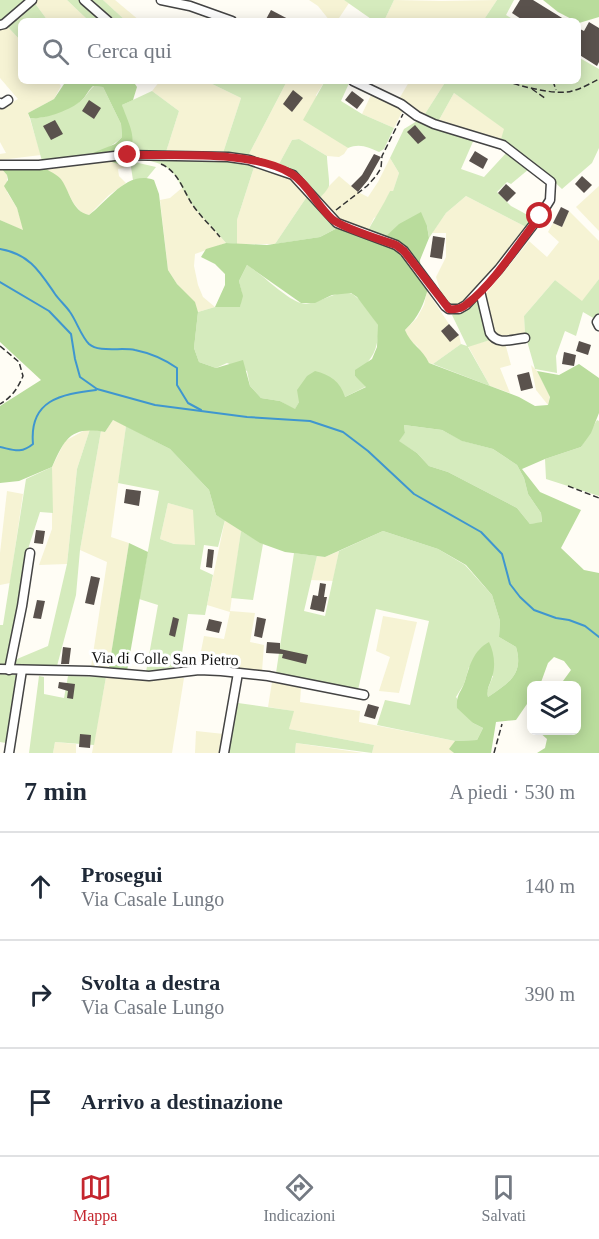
<!DOCTYPE html>
<html lang="it">
<meta charset="utf-8">
<style>
body{margin:0;font-family:Georgia,serif;background:#f2f2f3;color:#1f2937}
.controls{position:absolute;right:18px;bottom:18px;display:grid;overflow:hidden;border-radius:9px;box-shadow:0 3px 15px #0003}
.controls button{width:54px;height:54px;display:grid;place-items:center;padding:0;border:0;border-bottom:2px solid #e0e1e3;background:#fff;color:#1f2937;font:30px sans-serif}
.stop{position:absolute;width:18px;height:18px;margin:-14px;border:4px solid #c4262e;border-radius:50%;background:#fff}
.stop.end{background:#c4262e;border-color:#fff;box-shadow:0 2px 6px #0008}
.list{margin:0;padding:0;list-style:none}
h2{display:flex;justify-content:space-between;align-items:center;height:78px;margin:0;padding:0 24px;font-size:26px}
h2 small{font-size:20px;font-weight:400;color:#747a83}
.list li{display:grid;grid-template-columns:39px 1fr auto;gap:18px;align-items:center;box-sizing:border-box;height:108px;padding:0 24px;border-top:2px solid #e0e1e3}
.list b{display:block;font-size:22px;white-space:nowrap}
.list p{margin:0;font-size:20px;white-space:nowrap;color:#747a83}
.list em{font-size:20px;font-style:normal;color:#747a83}
.icon{flex:none;width:33px;height:33px;fill:none;stroke:currentColor;stroke-width:2;stroke-linecap:round;stroke-linejoin:round}
.map{position:relative;flex:none;width:599px;height:753px;overflow:hidden}
.search{position:absolute;background:#fff;box-shadow:0 3px 15px #0003;left:18px;right:18px;top:18px;height:66px;display:flex;align-items:center;gap:15px;box-sizing:border-box;padding:0 21px;border-radius:9px;color:#747a83;font-size:22px}
.sheet{height:402px;background:#fff}
nav{display:flex;justify-content:space-around;align-items:center;box-sizing:border-box;height:84px;border-top:2px solid #e0e1e3;background:#fff;font-size:16px;color:#747a83}
nav a{display:grid;justify-items:center;gap:3px}
nav .on{color:#c4262e}
.map>svg:first-child{display:block}
.farmland{fill:#f6f3d4}
.green{fill:#d5ebbd;fill-rule:evenodd}
.forest{fill:#b9dc9c;fill-rule:evenodd}
.lines{fill:none;stroke-linecap:round;stroke-linejoin:round}
.stream{stroke:#3f96cf;stroke-width:2}
.building{fill:#5a524d}
.minor-casing{stroke:#444;stroke-width:11}
.path{stroke:#333;stroke-width:1.5;stroke-dasharray:6 3;stroke-linecap:butt}
.minor{stroke:#fff;stroke-width:8}
.route{stroke:#c4262e;stroke-width:8}
.labels{text-anchor:middle;stroke-width:6;stroke-linejoin:round;paint-order:stroke}
.street-label{font-size:16px;fill:#111;stroke:#fff}
</style>
<div class="map">
<svg width="599" height="753" viewBox="0 0 599 753">
<rect width="100%" height="100%" fill="#fffdf5"/>
<g class="farmland">
<path d="M38 0H67L89 21H48L34 2Z"/>
<path d="M103 0H115L140 21H126Z"/>
<path d="M309 0H344L349 3 337 21H330L318 6Z"/>
<path d="M394 0 442 1 497 0 483 21H384Z"/>
<path d="M7 26 21 41V81H57L61 86 54 99 28 113 41 155 0 160V154L6 153 0 142V109L18 99 0 78V30Z"/>
<path d="M160 81H206L241 98 223 153 166 152 179 111 152 91Z"/>
<path d="M287 81H325L316 95 332 137 348 148 344 154 339 157 327 156 299 139 292 140 279 164 248 156Z"/>
<path d="M408 81H446L423 117 399 99 409 82Z"/>
<path d="M372 93 404 108 394 128 362 114Z"/>
<path d="M454 93 505 129 501 139 439 120Z"/>
<path d="M390 158 399 173 393 191H390L379 215 374 218 367 232 339 222 319 199 329 186 339 176 358 192 368 197 378 182Z"/>
<path d="M107 159 118 164 124 160 128 167 118 169 119 176 126 183 109 195 89 215 83 214 74 204 60 178 43 168Z"/>
<path d="M255 164 287 175 308 195 275 244H237V220Z"/>
<path d="M0 167 7 175V192L17 208 24 231 0 220Z"/>
<path d="M599 186V231L576 207Z"/>
<path d="M183 187 193 206 226 243 195 254 194 266 198 285 203 297 215 307 198 312 194 302 177 284 168 270 160 200 170 198Z"/>
<path d="M466 196 528 228 496 267 466 299 455 307 448 303 442 296 436 277 446 257V233H432L446 213Z"/>
<path d="M569 211 599 241V279L582 302 555 280 524 316 525 334 495 336 484 296 529 241 547 257 559 242 548 232 553 223 562 227Z"/>
<path d="M427 291 449 324 441 331 459 335 461 344 433 364 429 363 417 346 408 339 405 330 417 318 424 305Z"/>
<path d="M490 340 494 344 505 343 511 365 500 368 510 393 490 386 468 346Z"/>
<path d="M531 365 537 371 550 396 548 405 536 390Z"/>
<path d="M113 420 126 426 111 537 129 543 109 667H91L107 562 80 550 101 431 105 432Z"/>
<path d="M87 429H90L77 469 67 564 39 565 52 529V467L65 441Z"/>
<path d="M7 491 23 494 10 583 0 585V553Z"/>
<path d="M168 503 194 510 195 546 174 544 160 539Z"/>
<path d="M225 520 241 531 230 611 255 613 250 642 264 645 262 671 198 666 204 636 224 639 230 612 207 605Z"/>
<path d="M339 551 333 581 311 580 317 556 325 557Z"/>
<path d="M383 616 417 622 399 693 379 691 390 657 376 651Z"/>
<path d="M106 677 158 679 184 678 172 753H92Z"/>
<path d="M272 682 301 688 300 702 360 711 359 722 455 741 450 749 454 753H372L374 745 289 729 293 711 268 707Z"/>
<path d="M196 731 224 734 221 753H195Z"/>
<path d="M55 742 76 744V753H53Z"/>
<path d="M296 743 363 753H295Z"/>
</g>
<g class="green">
<path d="M0 0H27L0 22Z"/>
<path d="M67 0H103L126 21H89Z"/>
<path d="M344 0H394L384 21H374Z"/>
<path d="M497 0H514L506 15 516 21H483Z"/>
<path d="M34 2 48 21H21V41L7 26 21 17Z"/>
<path d="M578 57 599 69V148L592 163 562 189 531 160 501 139 504 129 454 93 439 120 423 117 446 81H578Z"/>
<path d="M206 81H287L248 156 223 153 241 98Z"/>
<path d="M325 81H350L341 101 362 114 394 128 384 149 379 152C369 147 359 143 348 148L303 120Z"/>
<path d="M94 86 103 87 121 124 122 137C103 157 69 157 42 161L30 118C43 120 70 108 81 101 86 97 89 90 94 86Z"/>
<path d="M152 91 179 111 166 152 131 151 122 105Z"/>
<path d="M417 121 434 128 475 137 461 169 484 177 507 152 529 169 511 184 507 182 497 192 511 206 535 219 528 228 466 196 446 213 429 238 427 226 382 240 366 234C374 219 383 206 390 191H393L399 173 390 158 404 129Z"/>
<path d="M299 139 327 156C327 163 330 183 329 186 327 191 322 195 319 199L309 185 279 164 292 140Z"/>
<path d="M144 157 197 161H237L255 164 237 220V244L226 243C216 231 204 219 194 207 175 183 181 166 145 160Z"/>
<path d="M130 161 156 167 147 178 133 180Z"/>
<path d="M308 195 325 217 339 227 320 237 275 244Z"/>
<path d="M247 265C262 274 286 299 301 303 318 308 341 284 355 296 365 303 372 316 379 326 377 353 374 356 355 376L367 386 345 397 299 402 295 410 280 401 261 398 250 386 247 371 227 363 216 368 199 362 194 348 198 312 215 307H240L242 293 239 281Z"/>
<path d="M599 279V314L595 319 583 312 576 336 565 331 556 356 557 373 535 369 525 334 524 316 555 280 582 301Z"/>
<path d="M478 297 490 340 468 347 490 386 433 364 461 344 467 346 452 315 470 306Z"/>
<path d="M597 420 599 421V496L546 479 545 459 581 447Z"/>
<path d="M404 425 442 430 463 441 493 449 517 465 524 478 528 494 541 513 542 523 530 524 517 508 448 472 429 466 417 453 398 441 405 433Z"/>
<path d="M126 426 170 449 209 490 216 515 225 520 218 547 204 545 200 569 213 575 205 615 188 614 180 666 146 672 158 605 139 599 159 491 118 483ZM168 503 193 510 195 545 174 544 160 539Z"/>
<path d="M90 429 101 431 80 550 76 595 57 666H11L17 659 48 646 67 564 77 469Z"/>
<path d="M52 467 53 513 40 512 28 549 7 667H0V625H3L26 479Z"/>
<path d="M241 531 263 544 253 600 231 598Z"/>
<path d="M383 531 438 549 465 565 492 595 500 621 499 637 516 647C524 674 509 683 488 697L487 691 493 676 469 667 464 684 456 697 473 723 483 728 477 740 455 741 377 725 385 700 410 705 429 621 376 609 358 690 276 673 294 553 317 556 304 611 325 616 339 551Z"/>
<path d="M0 674 16 675 6 743 0 742Z"/>
<path d="M39 676 44 677V694L64 698 68 676 106 677 94 745 55 742 53 753H29Z"/>
<path d="M238 703 294 711 289 729 374 745 372 753 296 743 295 753H227Z"/>
</g>
<g class="forest">
<path d="M543 0H599V17L579 23 558 12Z"/>
<path d="M66 81H133L137 87 133 100 122 105C130 128 143 146 118 164L109 161 102 153 90 154 115 144 122 137 121 124 103 87 93 86C88 90 86 97 81 101 70 110 44 120 30 118L28 113 54 99Z"/>
<path d="M39 165C45 169 55 173 60 178 70 190 71 211 89 215 108 201 127 170 154 180L159 194 168 270 177 284 195 302 198 312 194 348 199 362 216 368 243 360 250 386 261 398 280 401 295 409 299 402 297 390 307 376 315 371C330 375 340 381 345 397L366 387 355 376V370L372 359 377 347 378 325 357 297 351 293 332 295 315 303H301L247 265 239 281 243 296 240 307H215L225 285V274L215 264 201 257 206 249 226 243 267 245 320 237 343 225 382 240 399 224 421 212 427 226 429 238 420 260 421 274 429 285C424 304 419 317 405 330 410 344 423 349 429 363L519 397 535 406 548 405 550 397 537 371 559 375 579 364 599 378V413L591 433 581 447 545 459 522 469 540 492 581 510 561 548 584 570 599 573V753H537L545 748 547 739 538 731 576 730V686L568 685 563 681 571 670 564 661 554 657 548 663 540 685 532 686 527 704 516 720 496 722 491 753H454L449 749 455 741 477 740 483 728 473 723 457 708C456 694 461 693 465 681 470 665 473 651 489 642 494 652 496 666 492 677 490 685 486 689 488 697 509 683 524 674 516 647L499 637 500 621 492 595 466 565 438 549 383 531 325 557 285 552 260 543 216 515 209 490 170 449 113 420 105 432C70 426 65 439 52 467L19 481 0 483V406L41 380 0 342V220L23 230 17 208 4 186 8 180 7 175 0 167ZM404 425 442 430 462 441 493 449 517 465 524 478 528 494 541 513 542 522 530 524 517 508 448 472 429 466 417 453 399 441 405 433Z"/>
<path d="M129 543 148 552 127 671 109 667Z"/>
</g>
<g class="lines">
<g class="stream">
<path d="M0 249C30 254 40 272 55 294 60 301 66 306 70 312 77 322 81 336 89 344 99 353 122 347 135 350 150 353 164 359 177 368V385L188 403 201 410"/>
<path d="M0 282 49 311 71 334 75 359 80 377 97 389 155 405 247 417 310 421 343 432 368 451 414 494 481 532 502 554 510 584 520 597 534 610 556 618 569 620 585 626 599 637"/>
<path d="M0 447C14 450 21 454 33 444 29 400 61 394 96 390"/>
</g>
</g>
<g class="building">
<path d="M520 0H533L567 21H524L512 13Z"/>
<path d="M271 10 292 21H265Z"/>
<path d="M589 22 599 28V62L597 66 578 54V28L584 31Z"/>
<path d="M293 90 303 98 292 112 283 104Z"/>
<path d="M352 91 364 100 357 109 345 100Z"/>
<path d="M89 100 101 108 94 119 82 111Z"/>
<path d="M55 120 63 134 51 140 43 126Z"/>
<path d="M415 125 426 138 418 144 407 132Z"/>
<path d="M475 151 488 159 483 169 469 161Z"/>
<path d="M374 154 381 157 368 180 358 192 351 186 362 175Z"/>
<path d="M582 176 592 185 584 193 575 184Z"/>
<path d="M506 184 516 193 507 202 498 193Z"/>
<path d="M561 207 569 211 562 227 553 223Z"/>
<path d="M433 236 445 238 442 259 430 257Z"/>
<path d="M449 324 459 335 450 342 441 331Z"/>
<path d="M579 341 591 345 588 355 576 351Z"/>
<path d="M564 352 576 355 574 366 562 364Z"/>
<path d="M529 372 533 388 521 391 517 375Z"/>
<path d="M126 489 141 491 139 506 124 503Z"/>
<path d="M36 530 45 531 43 544 34 543Z"/>
<path d="M208 549 214 550 212 568 206 567Z"/>
<path d="M91 576 100 578 94 605 85 603Z"/>
<path d="M320 583 326 584 324 597H327L324 612 310 609 313 595 318 596Z"/>
<path d="M37 600 45 601 41 619 33 618Z"/>
<path d="M173 617 179 619 175 637 169 635Z"/>
<path d="M257 617 266 619 262 638 254 636Z"/>
<path d="M209 619 222 622 219 633 206 630Z"/>
<path d="M267 642 280 643V649L308 655 306 664 282 658 283 654 266 653Z"/>
<path d="M63 647 71 648 69 664H61Z"/>
<path d="M59 682 75 684 73 699 67 698 68 691 58 688Z"/>
<path d="M368 704 379 707 375 719 364 716Z"/>
<path d="M80 734 91 735 90 748 79 747Z"/>
</g>
<g class="lines">
<g class="minor-casing">
<g id="minor">
<path d="M84 0 108 21"/>
<path d="M161 0 190 6 232 21"/>
<path d="M0 25 4 24 32 0"/>
<path d="M0 103 2 104 8 100"/>
<path d="M0 165H39L123 155 228 157 249 160 293 175 337 223 396 245 404 251 445 306 449 309H459L466 305 499 269 540 216 550 200 551 182 503 145 434 124 417 116 401 104 353 81"/>
<path d="M480 291 490 333C498 346 512 339 525 338"/>
<path d="M599 319 597 322 599 326"/>
<path d="M0 669 90 671 149 676 199 670 221 671 268 676 364 695"/>
<path d="M9 670 22 606 30 553"/>
<path d="M9 753 22 670"/>
<path d="M224 753 238 673"/>
</g>
</g>
<g class="path">
<path d="M505 81C520 86 558 96 572 91 581 89 591 83 599 79"/>
<path d="M553 81 556 90"/>
<path d="M532 89 546 99"/>
<path d="M161 164C178 171 183 190 192 204 200 216 211 226 220 237"/>
<path d="M336 210 367 186 376 176 381 168 382 156 403 114"/>
<path d="M0 346 19 362 23 376C18 388 12 397 0 404"/>
<path d="M568 486 599 498"/>
<path d="M494 753 502 724"/>
</g>
<use href="#minor" class="minor"/>
</g>
<g class="lines">
<path class="route" d="M128 155C173 156 254 150 292 174 309 185 317 206 332 219 342 228 382 240 396 245L404 251 449 309C456 310 461 309 467 304 495 282 518 244 540 216"/>
</g>
<g class="labels">
<g class="street-label">
<text transform="translate(165 658) rotate(1)" y="6">Via di Colle San Pietro</text>
</g>
</g>
</svg>
<div class="controls">
<button><svg class="icon" aria-label="layers" viewBox="0 0 24 24"><path d="M12 4l9 5-9 5-9-5zM3 14l9 5 9-5"/></svg></button>
</div>
<div class="stop" style="left:540px;top:216px"></div>
<div class="stop end" style="left:128px;top:155px"></div>
<div class="search"><svg class="icon" aria-label="search" viewBox="0 0 24 24"><circle cx="10" cy="10" r="6"/><path d="M15 15l6 6"/></svg>Cerca qui</div>
</div>
<section class="sheet">
<h2>7 min<small>A piedi · 530 m</small></h2>
<ul class="list">
<li><svg class="icon" aria-label="ahead" viewBox="0 0 24 24"><path d="M12 20V5M6 11l6-6 6 6"/></svg><div><b>Prosegui</b><p>Via Casale Lungo</p></div><em>140 m</em></li>
<li><svg class="icon" aria-label="right" viewBox="0 0 24 24"><path d="M7 20v-9h11M14 6l5 5-5 5"/></svg><div><b>Svolta a destra</b><p>Via Casale Lungo</p></div><em>390 m</em></li>
<li><svg class="icon" aria-label="arrive" viewBox="0 0 24 24"><path d="M6 21V4h12l-3 4 3 4H6"/></svg><div><b>Arrivo a destinazione</b></div></li>
</ul>
</section>
<nav>
<a class="on"><svg class="icon" aria-label="map" viewBox="0 0 24 24"><path d="M3 6l6-2 6 2 6-2v14l-6 2-6-2-6 2zM9 4v14M15 6v14"/></svg>Mappa</a>
<a><svg class="icon" aria-label="directions" viewBox="0 0 24 24"><path d="M12 3l9 9-9 9-9-9zM9 14v-3h6M13 9l2 2-2 2"/></svg>Indicazioni</a>
<a><svg class="icon" aria-label="saved" viewBox="0 0 24 24"><path d="M7 4h10v16l-5-4-5 4z"/></svg>Salvati</a>
</nav>
